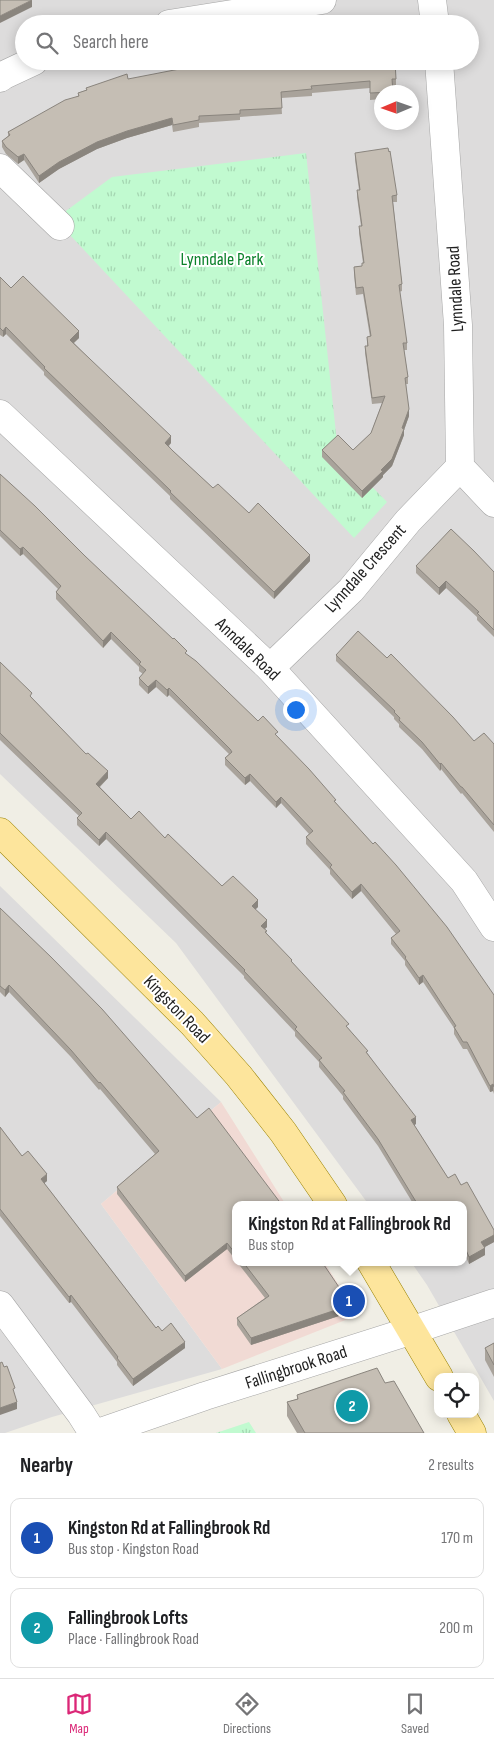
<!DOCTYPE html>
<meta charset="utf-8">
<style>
body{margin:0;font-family:"Sofia Sans Condensed",sans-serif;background:#f6f6f6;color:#202124}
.controls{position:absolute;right:15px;bottom:15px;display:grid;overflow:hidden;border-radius:10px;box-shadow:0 2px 12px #0003}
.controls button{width:45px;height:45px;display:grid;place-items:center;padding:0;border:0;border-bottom:1px solid #e0e0e0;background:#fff;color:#202124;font:25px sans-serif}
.compass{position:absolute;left:374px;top:85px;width:45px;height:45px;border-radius:50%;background:#fff;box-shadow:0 2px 12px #0003;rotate:268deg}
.you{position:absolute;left:295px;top:709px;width:18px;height:18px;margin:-12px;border:4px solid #fff;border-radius:50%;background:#1a73e8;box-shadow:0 0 0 8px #1a73e833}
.badge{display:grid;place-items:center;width:32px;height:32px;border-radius:50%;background:#db2777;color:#fff;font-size:16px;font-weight:700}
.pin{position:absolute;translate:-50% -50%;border:2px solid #fff;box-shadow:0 1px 5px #0006}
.popup{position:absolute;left:232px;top:1201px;width:235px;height:65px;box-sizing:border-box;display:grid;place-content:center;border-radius:10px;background:#fff;filter:drop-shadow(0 1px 4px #0005);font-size:16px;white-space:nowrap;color:#757577}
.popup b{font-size:19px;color:#202124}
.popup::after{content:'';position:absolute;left:50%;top:100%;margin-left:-10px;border:10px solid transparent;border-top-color:#fff}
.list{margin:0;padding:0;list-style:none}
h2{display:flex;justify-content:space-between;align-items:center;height:65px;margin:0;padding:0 20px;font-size:21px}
h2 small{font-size:16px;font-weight:400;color:#757577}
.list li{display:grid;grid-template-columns:32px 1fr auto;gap:15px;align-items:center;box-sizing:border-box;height:80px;margin:0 10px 10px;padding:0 10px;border:1px solid #e0e0e0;border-radius:10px}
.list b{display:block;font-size:19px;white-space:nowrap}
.list p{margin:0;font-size:16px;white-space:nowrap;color:#757577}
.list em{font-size:16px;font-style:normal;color:#757577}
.icon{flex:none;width:28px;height:28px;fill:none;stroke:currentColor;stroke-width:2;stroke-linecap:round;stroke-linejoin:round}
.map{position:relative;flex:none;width:494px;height:1433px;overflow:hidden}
.search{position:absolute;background:#fff;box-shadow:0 2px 12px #0003;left:15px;right:15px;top:15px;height:55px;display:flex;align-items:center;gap:12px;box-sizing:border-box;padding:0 18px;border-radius:28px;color:#757577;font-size:19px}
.sheet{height:245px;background:#fff}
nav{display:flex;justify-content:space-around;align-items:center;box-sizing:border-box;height:70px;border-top:1px solid #e0e0e0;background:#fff;font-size:14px;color:#757577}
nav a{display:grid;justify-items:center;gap:2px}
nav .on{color:#db2777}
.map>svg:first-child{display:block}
.residential{fill:#dddcdc;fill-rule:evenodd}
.commercial{fill:#f1dad4}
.park{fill:url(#park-tufts)}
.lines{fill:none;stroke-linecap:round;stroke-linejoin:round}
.minor-casing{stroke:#a6a6a6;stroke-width:29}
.major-casing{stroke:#998200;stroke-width:29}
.minor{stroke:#fff;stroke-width:28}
.major{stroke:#fde59c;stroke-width:28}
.wall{fill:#a9a39b}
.shaded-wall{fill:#8a857e}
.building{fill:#c5beb4;stroke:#8a857e}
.labels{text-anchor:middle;stroke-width:4;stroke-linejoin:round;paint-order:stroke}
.park-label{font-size:18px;fill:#0a8029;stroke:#fff}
.street-label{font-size:18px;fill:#1f1f1f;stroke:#fff}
</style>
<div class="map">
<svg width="494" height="1433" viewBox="0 0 494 1433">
<defs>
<pattern id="park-tufts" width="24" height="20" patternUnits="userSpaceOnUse" patternTransform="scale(1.25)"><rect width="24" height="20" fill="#c1fad0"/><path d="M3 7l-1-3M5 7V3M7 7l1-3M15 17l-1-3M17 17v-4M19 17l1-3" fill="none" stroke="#a5d6b2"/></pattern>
</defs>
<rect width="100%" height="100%" fill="#f0eee5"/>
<g class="residential">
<path d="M0 0H494V1401L427 1285 411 1262H463V1205H369L176 943 0 774ZM24 24H470V61H24ZM382 92H412V122H382Z"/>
<path d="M0 886 221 1102 101 1204 222 1369 52 1417 5 1433H0Z"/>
</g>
<path class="commercial" d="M221 1102 286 1205H235V1262H324L358 1315 222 1369 101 1204Z"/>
<g class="park">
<path d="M306 153 338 452 387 502 354 538 55 219 112 177Z"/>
<path d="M249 1422 256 1433H216Z"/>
</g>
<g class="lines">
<g class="minor-casing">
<g id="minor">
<path d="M432 0 435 24"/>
<path d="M169 24 322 0"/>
<path d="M439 61 458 325 460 467 494 503"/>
<path d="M0 78 4 75 34 61"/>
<path d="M0 168 60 226"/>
<path d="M0 414 270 668 464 881 494 927"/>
<path d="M270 668 351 590 408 521 460 467"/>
<path d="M0 1305 81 1414 93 1433"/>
<path d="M98 1433 205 1396 413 1330 494 1303"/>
</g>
</g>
<g class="major-casing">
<g id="major">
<path d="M0 832 192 1023 239 1076 283 1132 333 1205"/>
<path d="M371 1262 439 1377"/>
<path d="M461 1414 472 1433"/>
</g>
</g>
<use href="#minor" class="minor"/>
<use href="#major" class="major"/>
</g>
<g class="wall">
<path d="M128 79H396V86H392L393 92H382V99L370 100V88L312 93V96L281 98 282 114 240 117V120L199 123V127L173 132 172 125 127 138 97 149 59 169 39 183 24 160 18 164 6 154 2 147V141L8 136V132L78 96V93L86 90V88Z"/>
<path d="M355 153 397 195V202H393L402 284V291L399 292 407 343V350H404L408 377V384H406L409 416 404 430V435L392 466 383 475V477L362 498 322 457V450H353L371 433 382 403 372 404 365 353V346H367V337H370L363 294 356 295 354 274V267L362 266V263H363L359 233V226H361L357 197V190H359L355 160Z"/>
<path d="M0 277 11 288 79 338 74 343 171 443 169 446 173 451 213 488 249 513 310 561 274 599 170 499V496L44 375V372L6 334 3 337 0 335Z"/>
<path d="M0 474 187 655 258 721 278 737 336 803 494 995V1094L493 1091 490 1092 467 1049H463L454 1034V1028L423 982 419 985 405 965V961L391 944V938L396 934 361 891 352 899 330 874V870L306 844V837L309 834 281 803 276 808 250 781 245 785 225 765V758L229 754 169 695 167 697 156 687 148 694 139 685V678L143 674 139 671V667L111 639 103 648 56 599V592L58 589 23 554 20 556 0 536Z"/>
<path d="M416 566 494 572V637L477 620V617L446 588 439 595 416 573Z"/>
<path d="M336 655 474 741 494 744V832L462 793 461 794 441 769 440 771 422 749 399 727V724L394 719V717L336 661Z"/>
<path d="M0 662 32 698 108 778 100 787 131 819 165 838 222 886 258 907 255 909 267 927 265 929 267 934 349 1029 368 1054 416 1124 414 1125 448 1178 461 1185 494 1230V1242L485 1247V1255L469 1264 466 1257 463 1259V1205H414L378 1146 343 1099V1096L319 1067V1062L295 1036V1032L244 978V976L106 839 99 846 77 825V818L79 816 0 740Z"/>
<path d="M0 908 235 1205V1259L227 1249 185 1282 117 1194V1187L155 1154 100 1089 99 1090 71 1057 9 992 5 997 0 992Z"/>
<path d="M0 1127 22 1156 47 1181 44 1183 156 1328 162 1331 185 1348 133 1386 117 1365V1362L71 1302 69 1303 0 1216Z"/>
<path d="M237 1262H322L351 1312 251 1345 237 1325V1318L265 1298Z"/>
<path d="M494 1343V1377L485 1360V1348Z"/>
<path d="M385 1383 424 1433H297L287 1416V1402L297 1399V1395Z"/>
</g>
<g class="shaded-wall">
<path d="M32 0V7L0 23V16Z"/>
<path d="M172 118V125L127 138 97 149 59 169 39 183V176L59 162 97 142 127 131Z"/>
<path d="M24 154V160L18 164V157Z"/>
<path d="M6 327V334L3 337V331Z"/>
<path d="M79 331V338L70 346V340Z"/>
<path d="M409 409V416L404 430V435L392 466 383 475V477L362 498V491L381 470 402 428Z"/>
<path d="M171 436V443L165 449V443Z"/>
<path d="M23 547V554L20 556V549Z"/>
<path d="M310 555V561L274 599V592Z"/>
<path d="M446 581V588L439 595V588Z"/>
<path d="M111 632V639L103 648V641Z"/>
<path d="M156 680V687L148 694V687Z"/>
<path d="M169 688V695L167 697V690Z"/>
<path d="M441 763V769L440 771V764Z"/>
<path d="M108 771V778L96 790V784Z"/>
<path d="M250 774V781L245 785V778Z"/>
<path d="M281 797V803L276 808V802Z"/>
<path d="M106 832V839L99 846V840Z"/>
<path d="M361 884V891L352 899V892Z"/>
<path d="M258 900V907L252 913V906Z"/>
<path d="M267 920V927L261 932V926Z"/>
<path d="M423 975V982L419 985V978Z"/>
<path d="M9 985V992L5 997V990Z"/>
<path d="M493 1084V1091L490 1092V1086Z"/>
<path d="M416 1117V1124L411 1127V1120Z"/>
<path d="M47 1174V1181L41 1186V1179Z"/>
<path d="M494 1235V1242L481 1249V1242Z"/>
<path d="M227 1243V1249L185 1282V1276Z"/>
<path d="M485 1248V1255L469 1264V1257Z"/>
<path d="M466 1250V1257L463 1259V1252Z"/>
<path d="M71 1295V1302L69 1303V1297Z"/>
<path d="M351 1305V1312L251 1345V1338Z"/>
<path d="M185 1342V1348L133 1386V1379Z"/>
<path d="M17 1402V1409L0 1415V1408Z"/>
</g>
<g class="building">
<path d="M0 0H32L0 16Z"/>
<path d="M243 61H395L396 79H392L393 92 370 93V81L311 86 312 89 281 92 282 108 240 110V114L199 116V120L173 125 172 118 127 131 97 142 59 162 39 176 24 154 18 157 6 147 2 141 10 135 8 132 65 100 79 96 78 93 87 90 86 88 127 74 128 79 195 66Z"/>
<path d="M388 148 389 152 390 151 397 195 392 196 402 284 399 285 407 343H403L408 377 405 378 409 409 402 428 404 429 392 459 381 470 383 471 362 491 322 450 338 435 353 450 371 433 385 396 372 398 365 346H368L367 337 371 336 363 287 356 288 354 267 362 266V263H364L359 226H362L357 190H360L355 153Z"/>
<path d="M23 276 79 331 70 340 171 436 165 443 173 451 213 488 218 484 249 513 258 503 310 555 274 592 170 492 171 491 44 368 45 367 6 327 3 331 0 328V277L11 288Z"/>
<path d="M0 474 35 506 85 556 173 639 174 638 187 651 185 653 196 661 258 721 263 716 278 732 275 734 309 769 336 800 334 801 373 844 375 842 396 865 447 927 494 995V1087L493 1084 490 1086 467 1042H463L454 1027 456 1026 423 975 419 978 405 958 406 957 391 938 400 931 361 884 352 892 330 867 332 865 306 837 313 831 281 797 276 802 250 774 245 778 225 758 232 752 230 749 169 688 167 690 156 680 148 687 139 678 146 670 139 664 141 662 111 632 103 641 56 592 61 586 23 547 20 549 0 530Z"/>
<path d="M451 529 474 551 494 572V630L477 613 479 612 446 581 439 588 416 566Z"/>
<path d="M358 631 387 658 391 654 453 717 474 741 484 733 494 744V825L462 787H461L441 763 440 764 422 742 399 720 400 718 394 712 395 711 336 655Z"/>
<path d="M0 662 32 693 30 696 86 754 88 753 108 771 96 784 131 819 139 811 165 838 168 834 222 886 233 876 258 900 252 906 267 920 261 926 267 931 265 932 292 960 291 961 349 1024 346 1026 368 1051 366 1052 416 1117 411 1120 448 1178 455 1174 461 1185 467 1182 494 1230V1235L481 1242 485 1248 469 1257 466 1250 463 1252V1205H418L378 1139 343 1092 345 1091 319 1060 322 1058 295 1029 297 1027 244 971 245 970 106 832 99 840 77 818 82 813 0 733Z"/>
<path d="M0 908 51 957 102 1009 197 1118 209 1108 282 1205H235V1253L227 1243 185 1276 117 1187 159 1151 100 1082 99 1083 71 1050 9 985 5 990 0 986Z"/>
<path d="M0 1127 22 1156 28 1151 47 1174 41 1179 156 1328 158 1326 162 1331 171 1323 185 1342 133 1379 117 1358 118 1357 71 1295 69 1297 0 1209Z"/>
<path d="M243 1262H322L351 1305 251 1338 237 1318 269 1296Z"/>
<path d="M494 1343V1365L485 1348Z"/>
<path d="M2 1362 4 1367 7 1366 15 1388 13 1389 17 1402 0 1408V1363Z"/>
<path d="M377 1368 385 1383 394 1381 424 1433H305L287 1402 298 1399 297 1395Z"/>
</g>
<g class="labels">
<g class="park-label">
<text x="222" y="265">Lynndale Park</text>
</g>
<g class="street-label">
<text transform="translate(455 289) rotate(-93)" y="6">Lynndale Road</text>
<text transform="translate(365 568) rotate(-48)" y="6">Lynndale Crescent</text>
<text transform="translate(248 649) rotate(44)" y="6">Anndale Road</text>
<text transform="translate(177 1009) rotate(46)" y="6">Kingston Road</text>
<text transform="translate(296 1367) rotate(-18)" y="6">Fallingbrook Road</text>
</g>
</g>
</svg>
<div class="controls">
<button><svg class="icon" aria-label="locate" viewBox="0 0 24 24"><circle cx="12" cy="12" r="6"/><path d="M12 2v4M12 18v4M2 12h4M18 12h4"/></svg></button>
</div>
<svg class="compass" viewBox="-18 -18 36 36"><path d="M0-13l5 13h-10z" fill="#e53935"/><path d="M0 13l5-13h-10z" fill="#757577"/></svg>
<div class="you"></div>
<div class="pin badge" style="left:349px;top:1301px;background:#1a4fb4">1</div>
<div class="popup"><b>Kingston Rd at Fallingbrook Rd</b>Bus stop</div>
<div class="pin badge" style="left:352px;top:1406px;background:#0f9aa8">2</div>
<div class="search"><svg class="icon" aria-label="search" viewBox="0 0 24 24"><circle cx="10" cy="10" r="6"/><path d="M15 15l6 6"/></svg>Search here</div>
</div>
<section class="sheet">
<h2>Nearby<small>2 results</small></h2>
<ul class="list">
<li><span class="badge" style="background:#1a4fb4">1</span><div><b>Kingston Rd at Fallingbrook Rd</b><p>Bus stop · Kingston Road</p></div><em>170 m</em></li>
<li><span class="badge" style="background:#0f9aa8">2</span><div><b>Fallingbrook Lofts</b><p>Place · Fallingbrook Road</p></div><em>200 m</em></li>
</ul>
</section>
<nav>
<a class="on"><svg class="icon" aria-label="map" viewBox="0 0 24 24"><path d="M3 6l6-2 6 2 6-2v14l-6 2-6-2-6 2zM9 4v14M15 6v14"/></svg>Map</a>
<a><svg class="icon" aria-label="directions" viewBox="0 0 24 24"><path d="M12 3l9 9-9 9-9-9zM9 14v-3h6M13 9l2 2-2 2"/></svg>Directions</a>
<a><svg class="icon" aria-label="saved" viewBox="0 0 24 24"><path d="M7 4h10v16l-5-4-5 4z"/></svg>Saved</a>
</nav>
